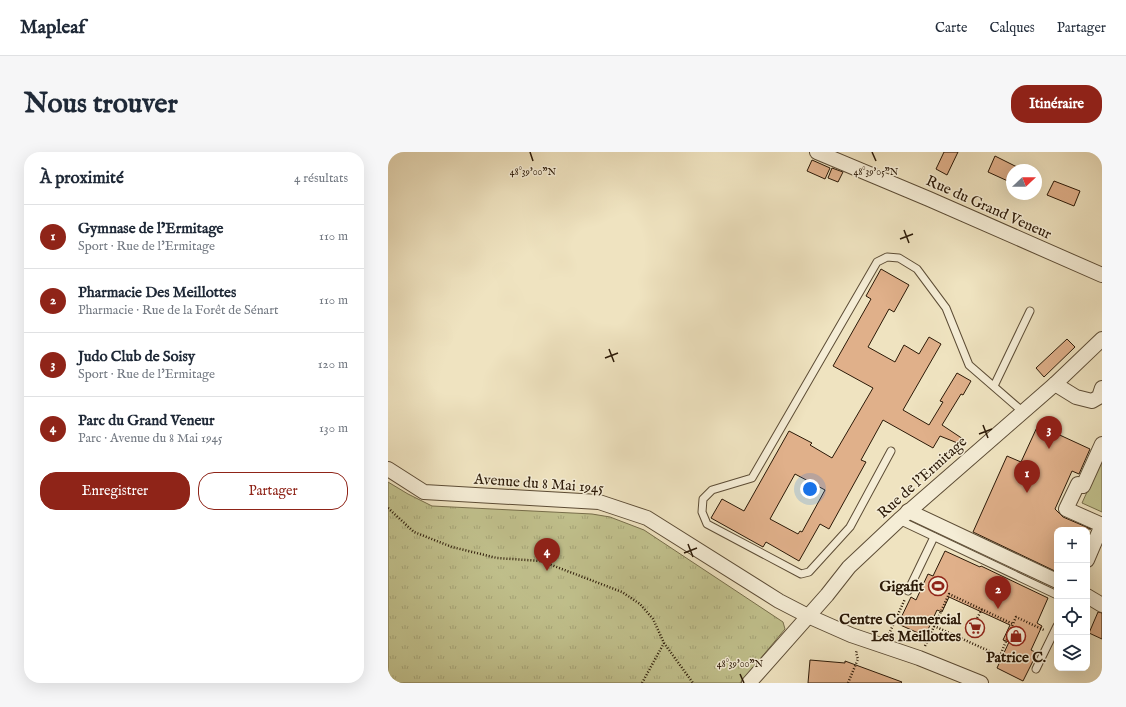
<!DOCTYPE html>
<html lang="fr">
<meta charset="utf-8">
<style>
body{margin:0;font-family:"IM FELL English",serif;background:#f6f6f7;color:#1f2937}
.controls{position:absolute;right:12px;bottom:12px;display:grid;overflow:hidden;border-radius:8px;box-shadow:0 4px 16px #0002}
.controls button{width:36px;height:36px;display:grid;place-items:center;padding:0;border:0;border-bottom:1px solid #e0e1e3;background:#fff;color:#1f2937;font:20px sans-serif}
.compass{position:absolute;left:618px;top:12px;width:36px;height:36px;border-radius:50%;background:#fff;box-shadow:0 4px 16px #0002;rotate:68deg}
.you{position:absolute;left:422px;top:337px;width:14px;height:14px;margin:-10px;border:3px solid #fff;border-radius:50%;background:#1a73e8;box-shadow:0 0 0 6px #1a73e833}
.badge{display:grid;place-items:center;width:26px;height:26px;border-radius:50%;background:#8f2418;color:#fff;font-size:13px;font-weight:700}
.pin{position:absolute;translate:-50% -33px;filter:drop-shadow(0 1px 2px #0008)}
.pin::after{content:'';position:absolute;top:21px;width:14px;height:12px;background:inherit;clip-path:polygon(0 0,100% 0,50% 100%)}
.list{margin:0;padding:0;list-style:none}
h2{display:flex;justify-content:space-between;align-items:center;height:52px;margin:0;padding:0 16px;font-size:17px}
h2 small{font-size:13px;font-weight:400;color:#747a83}
.list li{display:grid;grid-template-columns:26px 1fr auto;gap:12px;align-items:center;box-sizing:border-box;height:64px;padding:0 16px;border-top:1px solid #e0e1e3}
.list b{display:block;font-size:15px;white-space:nowrap}
.list p{margin:0;font-size:13px;white-space:nowrap;color:#747a83}
.list em{font-size:13px;font-style:normal;color:#747a83}
.actions{display:flex;gap:8px;padding:12px 16px}
.actions a{flex:1;padding:9px 0;border:1px solid #8f2418;border-radius:16px;text-align:center;font-size:14px;color:#8f2418}
.actions .main{background:#8f2418;color:#fff}
.icon{flex:none;width:22px;height:22px;fill:none;stroke:currentColor;stroke-width:2;stroke-linecap:round;stroke-linejoin:round}
.map{position:relative;flex:none;width:714px;height:531px;overflow:hidden;border-radius:16px}
header{display:flex;align-items:center;gap:24px;box-sizing:border-box;height:56px;padding:0 20px;background:#fff;border-bottom:1px solid #e0e1e3}
header strong{font-size:19px}
nav{display:flex;gap:22px;margin-inline-start:auto;font-size:14px}
.intro{display:flex;align-items:center;justify-content:space-between;box-sizing:border-box;height:96px;padding:0 24px}
h1{margin:0;font-size:28px}
.button{padding:10px 18px;border-radius:16px;background:#8f2418;color:#fff;font-size:14px;font-weight:700}
main{display:flex;gap:24px;padding:0 24px}
aside{flex:1;background:#fff;border-radius:16px;box-shadow:0 4px 16px #0002}
.map>svg:first-child{display:block}
.grass{fill:#c1c18d;stroke:#766d4a}
.park{fill:url(#park-tufts);stroke:#766d4a}
.building{fill:#e0b08a;stroke:#2b1907;fill-rule:evenodd}
.lines{fill:none;stroke-linecap:round;stroke-linejoin:round}
.lane-casing{stroke:#5c4c35;stroke-width:9}
.street-casing{stroke:#5c4c35;stroke-width:16}
.path{stroke:#2b1907;stroke-width:2.5;stroke-dasharray:1 2;stroke-linecap:butt}
.lane{stroke:#f5edd6;stroke-width:7}
.street{stroke:#f5edd6;stroke-width:14}
.ticks{fill:none;stroke:#2b1907;stroke-width:1.5}
.labels{text-anchor:middle;stroke-width:3;stroke-linejoin:round;paint-order:stroke}
.street-label{font-size:15px;fill:#2b1907;stroke:#f5edd6}
.poi-label{font-size:15px;font-weight:bold;fill:#2b1907;stroke:#f5edd6;text-anchor:end}
.ticks-label{font-size:10px;text-anchor:middle;fill:#2b1907;stroke:#f5edd6;stroke-width:3;stroke-linejoin:round;paint-order:stroke}
</style>
<header>
<strong>Mapleaf</strong>
<nav><a>Carte</a><a>Calques</a><a>Partager</a></nav>
</header>
<div class="intro"><h1>Nous trouver</h1><a class="button">Itinéraire</a></div>
<main>
<aside>
<h2>À proximité<small>4 résultats</small></h2>
<ul class="list">
<li><span class="badge">1</span><div><b>Gymnase de l’Ermitage</b><p>Sport · Rue de l'Ermitage</p></div><em>110 m</em></li>
<li><span class="badge">2</span><div><b>Pharmacie Des Meillottes</b><p>Pharmacie · Rue de la Forêt de Sénart</p></div><em>110 m</em></li>
<li><span class="badge">3</span><div><b>Judo Club de Soisy</b><p>Sport · Rue de l'Ermitage</p></div><em>120 m</em></li>
<li><span class="badge">4</span><div><b>Parc du Grand Veneur</b><p>Parc · Avenue du 8 Mai 1945</p></div><em>130 m</em></li>
</ul>
<div class="actions"><a class="main">Enregistrer</a><a>Partager</a></div>
</aside>
<div class="map">
<svg width="714" height="531" viewBox="0 0 714 531">
<defs>
<pattern id="park-tufts" width="24" height="20" patternUnits="userSpaceOnUse"><rect width="24" height="20" fill="#c1c18d"/><path d="M3 7l-1-3M5 7V3M7 7l1-3M15 17l-1-3M17 17v-4M19 17l1-3" fill="none" stroke="#a6a578"/></pattern>
</defs>
<rect width="100%" height="100%" fill="#efe3c0"/>
<filter id="stains"><feTurbulence type="fractalNoise" baseFrequency=".005" numOctaves="4"/><feColorMatrix values="0 0 0 0 .2 0 0 0 0 .09 0 0 0 0 .02 0 0 0 .5 -.17"/></filter>
<radialGradient id="worn" r=".72"><stop offset=".6" stop-color="#630" stop-opacity="0"/><stop offset="1" stop-color="#630" stop-opacity=".3"/></radialGradient>
<path class="grass" d="M714 307V360L694 351Z"/>
<path class="park" d="M0 330 20 342 44 354 204 362 222 365 256 378 395 470 397 477 352 531H0Z"/>
<g class="building">
<path d="M556 0H570L559 23 548 17Z"/>
<path d="M607 4 629 15 628 18H624V26L622 30 600 20Z"/>
<path d="M424 8 442 16 437 27 419 19Z"/>
<path d="M444 16 455 20 450 30 440 26Z"/>
<path d="M666 29 692 39 686 54 659 43Z"/>
<path d="M493 117 521 133 506 160 501 157 480 195 507 210 516 193 531 202 541 185 553 192 515 258 541 273 555 250 552 249 569 221 583 229 575 243 573 242 554 273 575 287 572 292 552 284 545 296 495 268 473 308 478 310 441 377 432 372 411 409 378 390 375 395 323 366 334 347 356 359 401 279 424 291 422 293 444 306 485 236 445 214 483 147 478 144ZM407 322 437 338 414 380 412 379 410 382 382 367Z"/>
<path d="M679 187 687 195 656 225 648 216Z"/>
<path d="M650 273 702 297 691 322 684 319 667 357 675 365 703 377 669 378V420L585 380 619 304 633 310Z"/>
<path d="M557 399 592 415 593 414 660 446 649 471 654 474 643 498 649 501 635 529 609 516 621 490 615 488 622 473 561 445 554 460 549 458 537 484 510 472 523 445 528 448 540 422 545 424Z"/>
<path d="M710 460 714 461V487L701 481Z"/>
<path d="M422 508 457 511V509L514 530 513 531H420Z"/>
</g>
<g class="lines">
<g class="lane-casing">
<g id="lane">
<path d="M606 234 642 159"/>
<path d="M503 299 462 375 421 420 413 422 319 372 314 360 315 347 324 338 364 326 489 110 499 105 511 106 529 117 558 156 581 213 634 259"/>
<path d="M511 368 669 443"/>
<path d="M520 439 546 385"/>
<path d="M648 517 669 474"/>
</g>
</g>
<g class="street-casing">
<g id="street">
<path d="M429 0 541 47 714 123"/>
<path d="M667 232 688 245 704 249 711 245 714 236"/>
<path d="M0 317 36 340 211 350 259 366 391 449 420 464 463 483 531 506 593 531"/>
<path d="M520 359 669 429"/>
<path d="M699 408 714 373 678 357 690 332 695 334 714 292"/>
<path d="M699 444 714 453"/>
<path d="M361 531 439 443 461 415 511 368 667 232 714 187"/>
</g>
</g>
<g class="path">
<path d="M0 356 26 380 64 395 109 406 153 409 234 440 252 452 265 467 276 491 305 531"/>
<path d="M546 474 612 504 625 472"/>
<path d="M585 474 594 457"/>
<path d="M501 482 517 447"/>
<path d="M537 494 561 442 625 472 628 465 656 478"/>
<path d="M254 531 276 491"/>
<path d="M460 531 470 507 468 501 469 498"/>
</g>
<use href="#lane" class="lane"/>
<use href="#street" class="street"/>
</g>
<path class="ticks" d="M142 0 145 9M484 0 488 9M516 78 521 91M512 87 525 82M221 197 226 210M217 206 230 201M595 273 600 286M591 282 604 277M300 392 305 405M296 401 309 396M352 522 356 531"/>
<defs>
<g id="stadium-ring" transform="scale(1)"><circle r="9.5" fill="#f5edd6" stroke="#8f2418" stroke-width="1.5"/><path d="M0-5a6.5 5 0 1 0 0 10a6.5 5 0 1 0 0-10ZM-3.5-1.8h7v3.6h-7Z" fill="#8f2418"/></g>
<g id="supermarket-ring" transform="scale(1)"><circle r="9.5" fill="#f5edd6" stroke="#8f2418" stroke-width="1.5"/><path d="M-6-5.5h2.5l.6 2H6L4.5 2H-2.5L-4.4-4H-6ZM-1.5 3.2a1.3 1.3 0 1 0 .1 0ZM3 3.2a1.3 1.3 0 1 0 .1 0Z" fill="#8f2418"/></g>
<g id="shop-ring" transform="scale(1)"><circle r="9.5" fill="#f5edd6" stroke="#8f2418" stroke-width="1.5"/><path d="M-5-2.5h2.3a2.7 3.5 0 0 1 5.4 0H5L5.5 6h-11ZM-1.5-2.5h3a1.5 2.3 0 0 0-3 0Z" fill="#8f2418"/></g>
</defs>
<g fill-rule="evenodd">
<use href="#stadium-ring" x="550" y="434"/>
<use href="#supermarket-ring" x="587" y="476"/>
<use href="#shop-ring" x="628" y="484"/>
</g>
<g class="labels">
<g class="street-label">
<text transform="translate(601 55) rotate(24)" y="5">Rue du Grand Veneur</text>
<text transform="translate(534 325) rotate(-42)" y="5">Rue de l'Ermitage</text>
<text transform="translate(151 331) rotate(4)" y="5">Avenue du 8 Mai 1945</text>
</g>
<g class="poi-label">
<text x="536" y="439">Gigafit</text>
<text x="573" y="472">Centre Commercial<tspan x="573" dy="17">Les Meillottes</tspan></text>
<text x="628" y="510" text-anchor="middle">Patrice C.</text>
</g>
</g>
<g class="ticks-label">
<text x="145" y="23">48°39'00"N</text>
<text x="488" y="23">48°39'05"N</text>
<text x="352" y="515">48°39'00"N</text>
</g>
<rect width="100%" height="100%" filter="url(#stains)"/>
<rect width="100%" height="100%" fill="url(#worn)"/>
</svg>
<div class="controls">
<button>+</button>
<button>−</button>
<button><svg class="icon" aria-label="locate" viewBox="0 0 24 24"><circle cx="12" cy="12" r="6"/><path d="M12 2v4M12 18v4M2 12h4M18 12h4"/></svg></button>
<button><svg class="icon" aria-label="layers" viewBox="0 0 24 24"><path d="M12 4l9 5-9 5-9-5zM3 14l9 5 9-5"/></svg></button>
</div>
<svg class="compass" viewBox="-18 -18 36 36"><path d="M0-13l5 13h-10z" fill="#e53935"/><path d="M0 13l5-13h-10z" fill="#747a83"/></svg>
<div class="you"></div>
<div class="pin badge" style="left:639px;top:341px">1</div>
<div class="pin badge" style="left:610px;top:457px">2</div>
<div class="pin badge" style="left:661px;top:297px">3</div>
<div class="pin badge" style="left:159px;top:419px">4</div>
</div>
</main>
